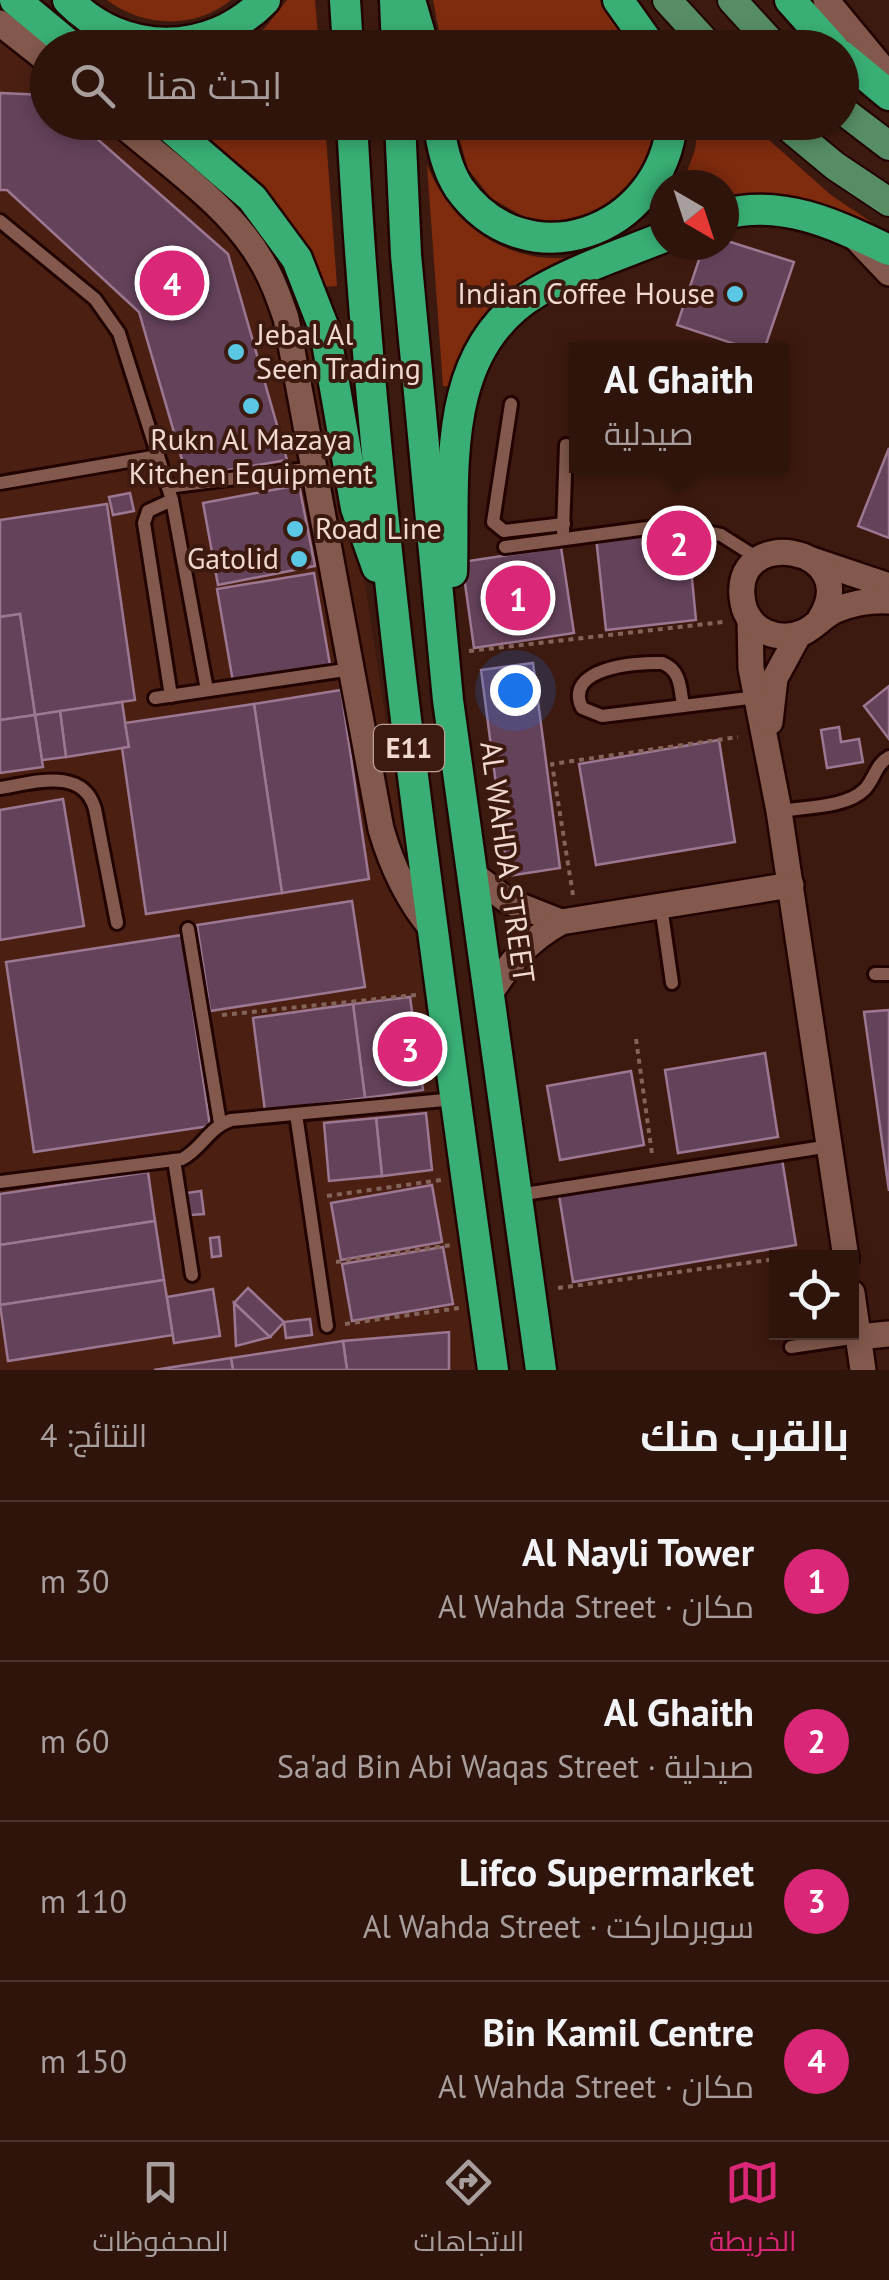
<!DOCTYPE html>
<html lang="ar">
<meta charset="utf-8">
<style>
body{margin:0;font-family:"PT Sans",Cairo,sans-serif;background:#361d14;color:#f1f3f6;direction:rtl}
.controls{position:absolute;right:30px;bottom:30px;display:grid;overflow:hidden;border-radius:0px;box-shadow:0 5px 15px #0003}
.controls button{width:90px;height:90px;display:grid;place-items:center;padding:0;border:0;border-bottom:2px solid #49332c;background:#2e140b;color:#f1f3f6;font:50px sans-serif}
.compass{position:absolute;left:649px;top:170px;width:90px;height:90px;border-radius:50%;background:#2e140b;box-shadow:0 5px 15px #0003;rotate:141deg}
.you{position:absolute;left:515px;top:690px;width:35px;height:35px;margin:-25px;border:8px solid #fff;border-radius:50%;background:#1a73e8;box-shadow:0 0 0 15px #1a73e833}
.badge{display:grid;place-items:center;width:65px;height:65px;border-radius:50%;background:#db2777;color:#fff;font-size:32px;font-weight:700}
.pin{position:absolute;translate:-50% -50%;border:5px solid #fff;box-shadow:0 2px 10px #0006}
.popup{position:absolute;left:569px;top:343px;width:220px;height:130px;box-sizing:border-box;display:grid;place-content:center;border-radius:0px;background:#2e140b;filter:drop-shadow(0 2px 8px #0005);font-size:32px;white-space:nowrap;color:#a79e9d}
.popup b{font-size:38px;color:#f1f3f6}
.popup::after{content:'';position:absolute;left:50%;top:100%;margin-left:-20px;border:20px solid transparent;border-top-color:#2e140b}
.list{margin:0;padding:0;list-style:none}
h2{display:flex;justify-content:space-between;align-items:center;height:130px;margin:0;padding:0 40px;font-size:42px}
h2 small{font-size:32px;font-weight:400;color:#a79e9d}
.list li{display:grid;grid-template-columns:65px 1fr auto;gap:30px;align-items:center;box-sizing:border-box;height:160px;padding:0 40px;border-top:2px solid #49332c}
.list b{display:block;font-size:38px;white-space:nowrap}
.list p{margin:0;font-size:32px;white-space:nowrap;color:#a79e9d}
.list em{font-size:32px;font-style:normal;color:#a79e9d}
.icon{flex:none;width:55px;height:55px;fill:none;stroke:currentColor;stroke-width:2;stroke-linecap:round;stroke-linejoin:round}
.map{position:relative;flex:none;width:889px;height:1370px;overflow:hidden;direction:ltr}
.search{position:absolute;background:#2e140b;box-shadow:0 5px 15px #0003;left:30px;right:30px;top:30px;height:110px;display:flex;align-items:center;gap:25px;box-sizing:border-box;padding:0 35px;border-radius:55px;color:#a79e9d;font-size:38px}
.sheet{height:770px;background:#2e140b}
nav{display:flex;justify-content:space-around;align-items:center;box-sizing:border-box;height:140px;border-top:2px solid #49332c;background:#2e140b;font-size:28px;color:#a79e9d}
nav a{display:grid;justify-items:center;gap:5px}
nav .on{color:#db2777}
.map>svg:first-child{display:block}
.built{fill:#4b2013}
.green{fill:#7f2b0e}
.building{fill:#64425a;stroke:#9c7791;stroke-width:2.5}
.lines{fill:none;stroke-linecap:round;stroke-linejoin:round}
.service-casing{stroke:#220300;stroke-width:18}
.minor-casing{stroke:#220300;stroke-width:30}
.primary-casing{stroke:#220300;stroke-width:32}
.motorway-casing{stroke:#220300;stroke-width:35}
.path{stroke:#83645b;stroke-width:4;stroke-dasharray:5 5;stroke-linecap:butt}
.service{stroke:#82594c;stroke-width:12}
.minor{stroke:#82594c;stroke-width:25}
.primary{stroke:#568d65;stroke-width:28}
.motorway{stroke:#39af75;stroke-width:30}
.poi-dot{fill:#5ac8e5;stroke:#3d1a0f;stroke-width:4}
.labels{text-anchor:middle;stroke-width:8;stroke-linejoin:round;paint-order:stroke}
.shield{fill:#3d1a0f;stroke:#bb9f97;stroke-width:2.5}
.shield-label{font-size:28px;font-weight:bold;fill:#f1d8d1}
.poi-label{font-size:30px;fill:#f1d8d1;stroke:#3d1a0f;text-anchor:end}
.street-label{font-size:30px;fill:#f1d8d1;stroke:#3d1a0f}
</style>
<div class="map">
<svg width="889" height="1370" viewBox="0 0 889 1370">
<rect width="100%" height="100%" fill="#3d1a0f"/>
<path class="built" d="M0 18 47 55 48 122 145 123 244 191 338 411 487 1370H0Z"/>
<g class="green">
<path d="M107 0H231C194 30 143 27 107 0Z"/>
<path d="M287 0H315L319 47H237L265 28Z"/>
<path d="M433 0H600L638 47H442Z"/>
<path d="M662 122 652 166 604 213 558 223 522 216 491 198 468 169 455 123Z"/>
<path d="M180 123H325L337 286 322 287Z"/>
<path d="M698 123H750L831 195 889 234 724 207V185H682L695 150Z"/>
<path d="M427 165C469 267 586 290 664 211V227L552 273 457 387 443 386Z"/>
</g>
<g class="building">
<path d="M0 93 46 95 48 122H78L228 254 287 460 187 477 139 312 7 190H0Z"/>
<path d="M724 240 794 262 764 350H753L677 325 704 245H724Z"/>
<path d="M889 448V538L858 526Z"/>
<path d="M299 485 315 566 218 585 203 503Z"/>
<path d="M130 493 134 511 113 515 109 497Z"/>
<path d="M107 504 135 700 35 715 20 614 0 617V520Z"/>
<path d="M687 527 696 620 606 630 596 537Z"/>
<path d="M561 547 574 633 474 648 462 562Z"/>
<path d="M314 573 330 665 233 682 217 589Z"/>
<path d="M20 614 35 715 0 720V617Z"/>
<path d="M533 663 560 868 508 876 481 670Z"/>
<path d="M889 686V739L864 706Z"/>
<path d="M341 690 369 879 282 893 254 704Z"/>
<path d="M122 702 129 747 66 757 60 711Z"/>
<path d="M254 704 282 893 146 914 122 748 129 747 125 723Z"/>
<path d="M60 711 66 757 42 760 35 715Z"/>
<path d="M35 715 43 767 0 773V720Z"/>
<path d="M839 727 841 742 859 739 863 762 827 768 821 730Z"/>
<path d="M719 740 735 842 596 865 579 764Z"/>
<path d="M63 799 84 926 0 940V810Z"/>
<path d="M352 901 365 987 210 1011 197 925Z"/>
<path d="M182 935 210 1126 34 1152 6 962Z"/>
<path d="M410 997 423 1090 365 1098 353 1004Z"/>
<path d="M353 1004 365 1098 265 1111 253 1018Z"/>
<path d="M889 1010V1191L864 1012Z"/>
<path d="M765 1053 778 1137 678 1153 665 1070Z"/>
<path d="M631 1071 644 1145 560 1160 547 1086Z"/>
<path d="M426 1113 432 1170 382 1176 376 1118Z"/>
<path d="M376 1118 382 1176 329 1181 324 1123Z"/>
<path d="M782 1159 796 1245 573 1282 559 1195Z"/>
<path d="M148 1172 155 1221 0 1245V1194Z"/>
<path d="M432 1185 442 1242 341 1260 331 1203Z"/>
<path d="M201 1191 204 1214 190 1215 187 1193Z"/>
<path d="M155 1221 164 1280 0 1305V1245Z"/>
<path d="M219 1237 221 1256 212 1257 210 1238Z"/>
<path d="M443 1247 453 1304 352 1321 342 1264Z"/>
<path d="M164 1280 173 1335 8 1361 0 1305Z"/>
<path d="M248 1288 284 1322 270 1337 234 1303Z"/>
<path d="M213 1289 220 1336 174 1343 167 1297Z"/>
<path d="M234 1303 270 1337 236 1346Z"/>
<path d="M310 1319 312 1335 286 1338 284 1322Z"/>
<path d="M449 1332V1370H347L343 1341Z"/>
<path d="M343 1341 347 1370H233L231 1358Z"/>
<path d="M231 1358 233 1370H154Z"/>
</g>
<g class="lines">
<g class="service-casing">
<g id="service">
<path d="M0 221 95 299 119 333 172 500 207 690"/>
<path d="M511 404 493 522 504 531 564 524"/>
<path d="M0 483 158 456"/>
<path d="M168 487 314 468"/>
<path d="M563 532 566 445"/>
<path d="M505 547 670 525 721 535 759 559"/>
<path d="M171 696 144 523 148 511 172 500"/>
<path d="M155 698 352 669"/>
<path d="M683 706C680 688 681 670 662 663 635 662 563 668 582 708L602 716 757 697"/>
<path d="M0 788C33 783 83 766 95 809L117 923"/>
<path d="M779 811C804 807 847 808 865 789 875 778 876 764 889 757"/>
<path d="M661 906 672 983"/>
<path d="M188 929 220 1123"/>
<path d="M875 974H889"/>
<path d="M296 1114 327 1326"/>
<path d="M174 1160 192 1275"/>
<path d="M0 1182 182 1159C202 1149 208 1128 231 1120L455 1099"/>
<path d="M518 1195 830 1146"/>
<path d="M791 1347 858 1337"/>
</g>
</g>
<g class="minor-casing">
<g id="minor">
<path d="M826 0 889 76"/>
<path d="M0 23 48 61"/>
<path d="M119 122C167 164 229 205 261 260 272 278 279 298 286 318L381 829C392 867 407 899 432 929"/>
<path d="M854 236 889 273"/>
<path d="M812 560 889 586"/>
<path d="M750 619 751 668 779 811 846 1258"/>
<path d="M820 619C866 545 727 523 743 603 748 631 779 643 804 632 816 626 823 616 836 610 853 603 870 600 889 601"/>
<path d="M770 722 775 678 799 634"/>
<path d="M474 875 508 901 561 922"/>
<path d="M491 992C511 962 528 940 561 922L791 885"/>
<path d="M852 1293 863 1370"/>
<path d="M858 1337 889 1334"/>
</g>
</g>
<g class="primary-casing">
<g id="primary">
<path d="M667 0 711 48"/>
<path d="M732 0 776 48"/>
<path d="M842 110 889 146"/>
<path d="M782 122 835 166 889 202"/>
</g>
</g>
<g class="motorway-casing">
<g id="motorway">
<path d="M15 0 73 48"/>
<path d="M68 0C123 57 210 57 265 0"/>
<path d="M345 0 348 48"/>
<path d="M395 0 397 48"/>
<path d="M410 0 424 48"/>
<path d="M618 0 652 48"/>
<path d="M790 0 833 48"/>
<path d="M842 56 889 95"/>
<path d="M164 122 252 198 297 259 325 331 356 508 377 567"/>
<path d="M352 122C374 541 436 955 493 1370"/>
<path d="M400 122 406 255 448 700 541 1370"/>
<path d="M438 122C442 145 446 168 459 188 526 282 662 233 672 122"/>
<path d="M724 214C784 199 836 225 889 250"/>
<path d="M452 572C455 475 438 350 537 292 576 269 622 254 664 237"/>
</g>
</g>
<g class="path">
<path d="M469 651 723 622"/>
<path d="M573 895 552 764 738 737"/>
<path d="M222 1015 416 995"/>
<path d="M636 1039 652 1154"/>
<path d="M327 1196 441 1180"/>
<path d="M790 1258 821 1253"/>
<path d="M336 1262 451 1245"/>
<path d="M558 1288 776 1259"/>
<path d="M345 1324 459 1308"/>
</g>
<use href="#service" class="service"/>
<use href="#minor" class="minor"/>
<use href="#primary" class="primary"/>
<use href="#motorway" class="motorway"/>
</g>
<g class="poi-dot">
<circle cx="735" cy="294" r="10"/>
<circle cx="236" cy="352" r="10"/>
<circle cx="251" cy="406" r="10"/>
<circle cx="295" cy="529" r="10"/>
<circle cx="299" cy="559" r="10"/>
</g>
<g class="labels">
<rect class="shield" x="374" y="725" width="70" height="46" rx="8"/>
<g class="shield-label">
<text x="409" y="758">E11</text>
</g>
<g class="poi-label">
<text x="715" y="304">Indian Coffee House</text>
<text x="256" y="345" text-anchor="start">Jebal Al<tspan x="256" dy="34">Seen Trading</tspan></text>
<text x="251" y="450" text-anchor="middle">Rukn Al Mazaya<tspan x="251" dy="34">Kitchen Equipment</tspan></text>
<text x="315" y="539" text-anchor="start">Road Line</text>
<text x="279" y="569">Gatolid</text>
</g>
<g class="street-label">
<text transform="translate(507 862) rotate(82)" y="10">AL WAHDA STREET</text>
</g>
</g>
</svg>
<div class="controls">
<button><svg class="icon" aria-label="locate" viewBox="0 0 24 24"><circle cx="12" cy="12" r="6"/><path d="M12 2v4M12 18v4M2 12h4M18 12h4"/></svg></button>
</div>
<svg class="compass" viewBox="-18 -18 36 36"><path d="M0-13l5 13h-10z" fill="#e53935"/><path d="M0 13l5-13h-10z" fill="#a79e9d"/></svg>
<div class="you"></div>
<div class="pin badge" style="left:518px;top:598px">1</div>
<div class="pin badge" style="left:679px;top:543px">2</div>
<div class="popup"><b>Al Ghaith</b>صيدلية</div>
<div class="pin badge" style="left:410px;top:1049px">3</div>
<div class="pin badge" style="left:172px;top:283px">4</div>
<div class="search"><svg class="icon" aria-label="search" viewBox="0 0 24 24"><circle cx="10" cy="10" r="6"/><path d="M15 15l6 6"/></svg>ابحث هنا</div>
</div>
<section class="sheet">
<h2>بالقرب منك<small>النتائج: 4</small></h2>
<ul class="list">
<li><span class="badge">1</span><div><b>Al Nayli Tower</b><p>مكان · Al Wahda Street</p></div><em>30 m</em></li>
<li><span class="badge">2</span><div><b>Al Ghaith</b><p>صيدلية · Sa'ad Bin Abi Waqas Street</p></div><em>60 m</em></li>
<li><span class="badge">3</span><div><b>Lifco Supermarket</b><p>سوبرماركت · Al Wahda Street</p></div><em>110 m</em></li>
<li><span class="badge">4</span><div><b>Bin Kamil Centre</b><p>مكان · Al Wahda Street</p></div><em>150 m</em></li>
</ul>
</section>
<nav>
<a class="on"><svg class="icon" aria-label="map" viewBox="0 0 24 24"><path d="M3 6l6-2 6 2 6-2v14l-6 2-6-2-6 2zM9 4v14M15 6v14"/></svg>الخريطة</a>
<a><svg class="icon" aria-label="directions" viewBox="0 0 24 24"><path d="M12 3l9 9-9 9-9-9zM9 14v-3h6M13 9l2 2-2 2"/></svg>الاتجاهات</a>
<a><svg class="icon" aria-label="saved" viewBox="0 0 24 24"><path d="M7 4h10v16l-5-4-5 4z"/></svg>المحفوظات</a>
</nav>
